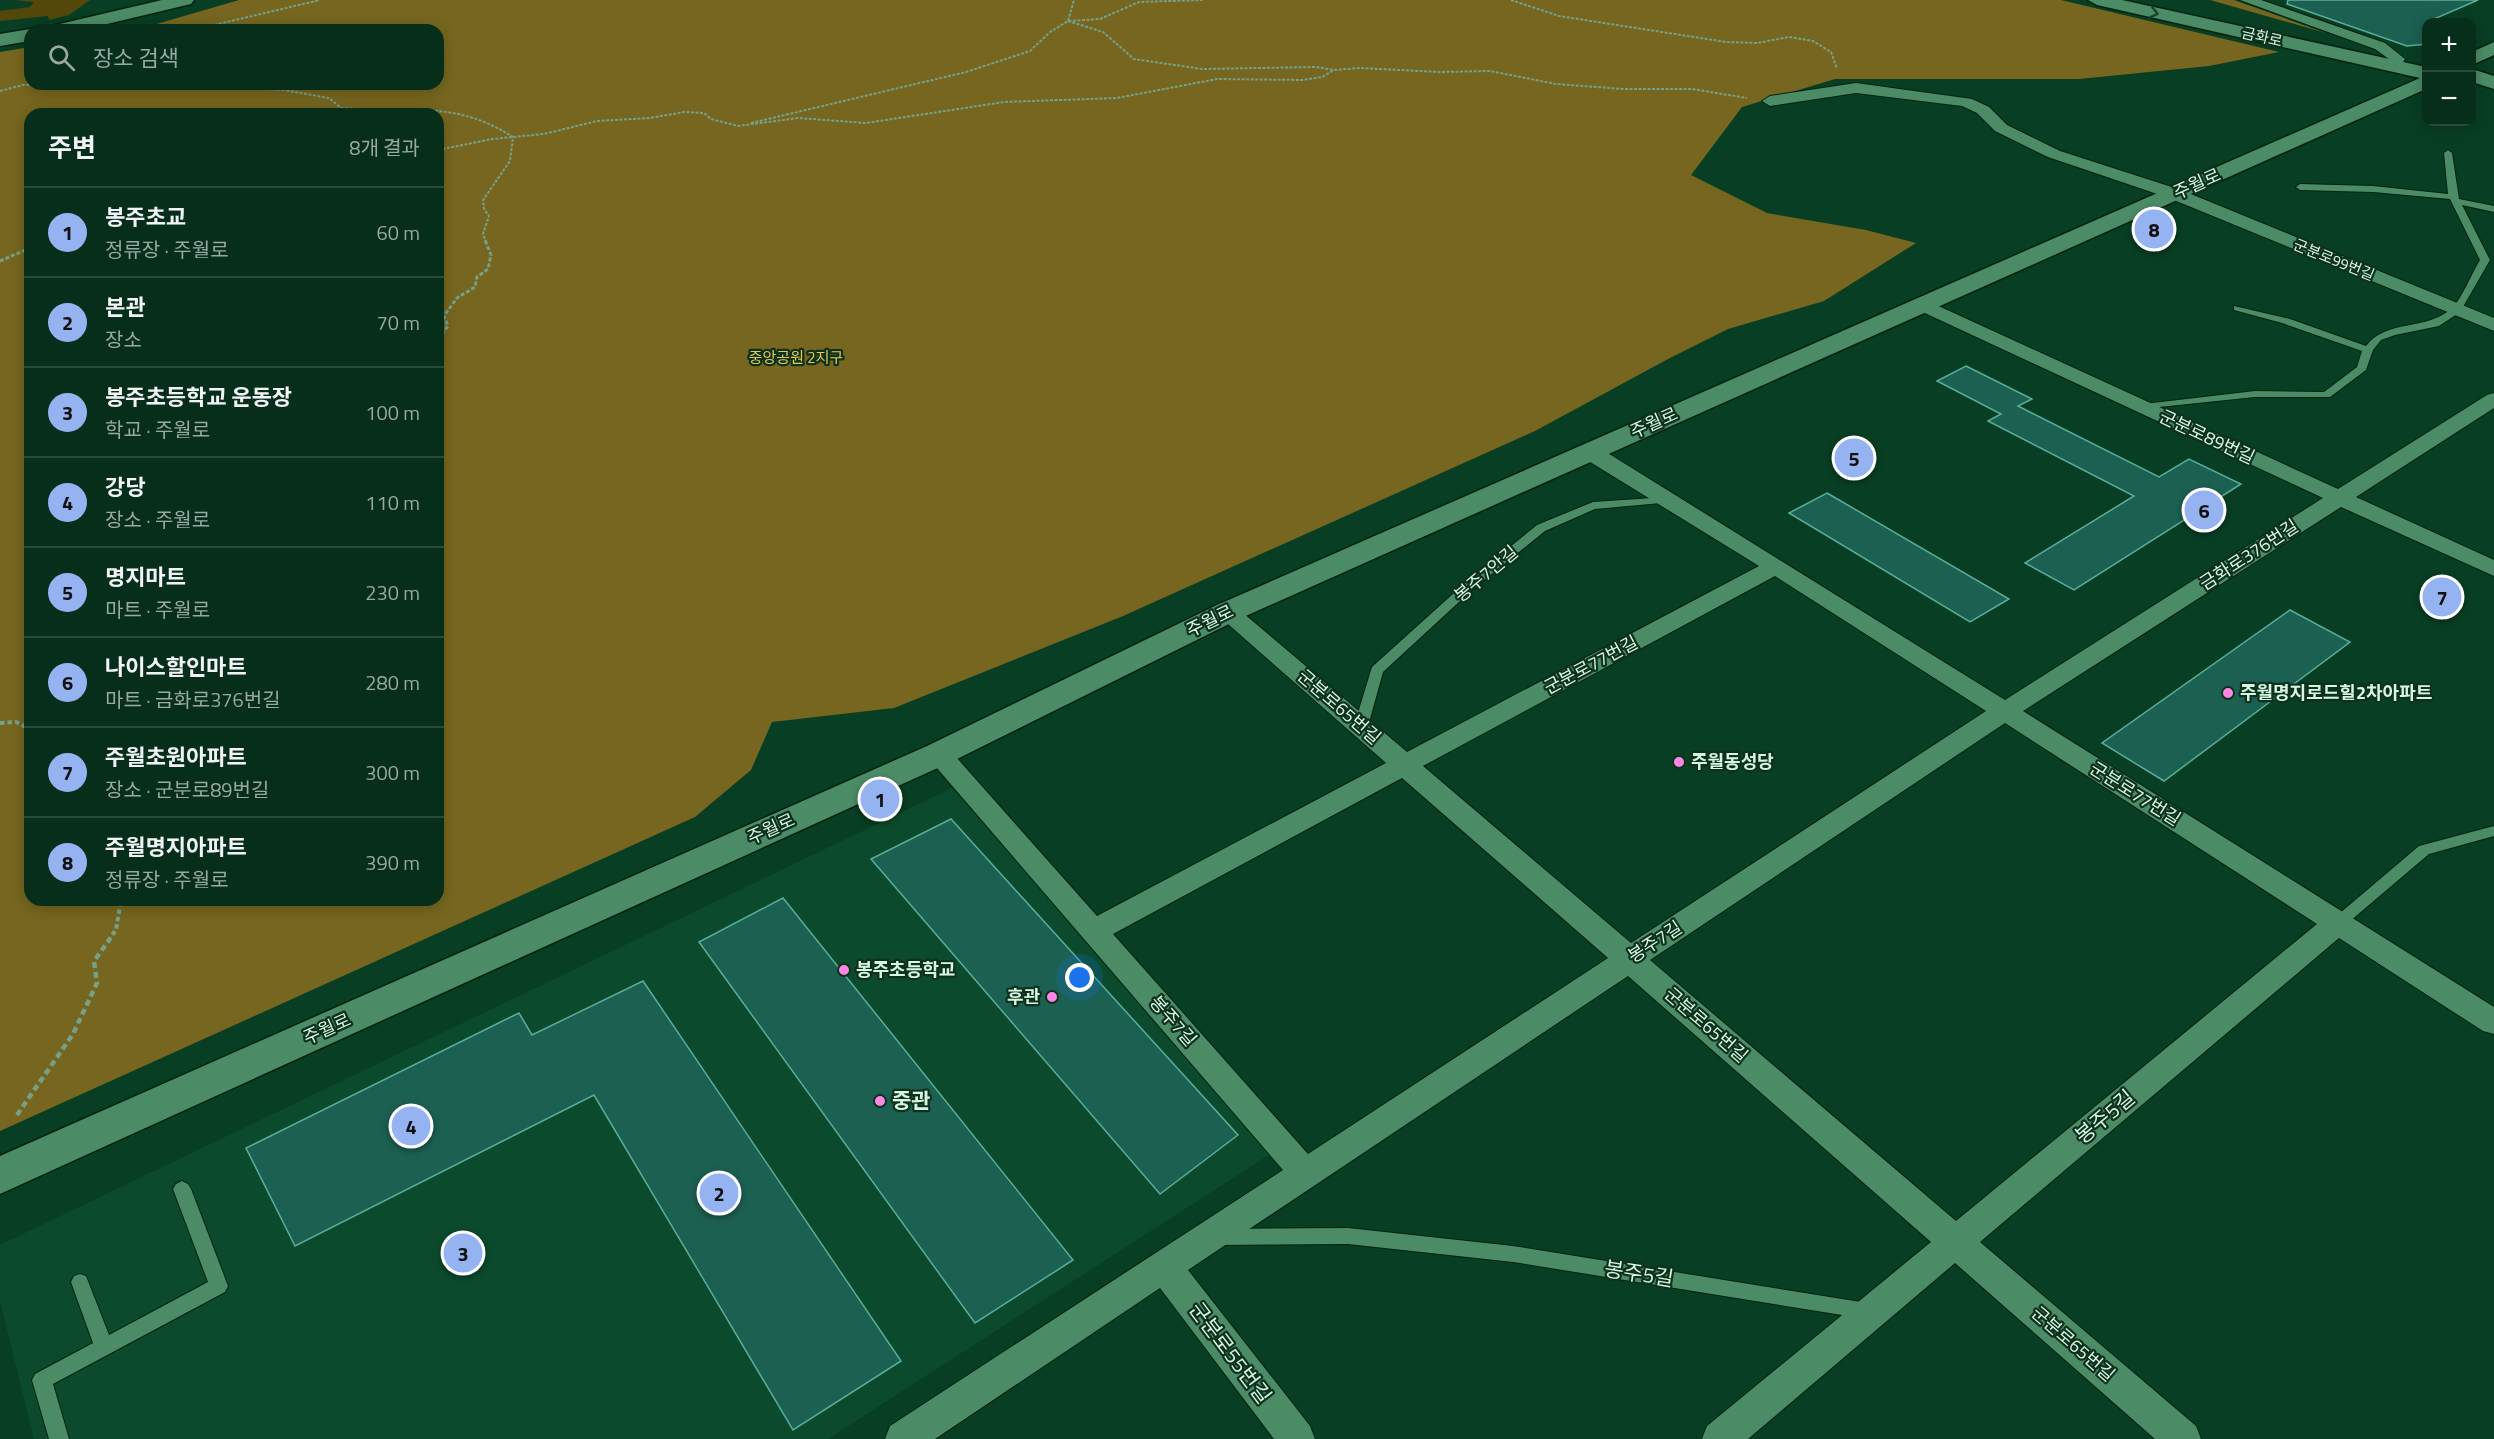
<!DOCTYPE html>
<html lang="ko">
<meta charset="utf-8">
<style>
body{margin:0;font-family:"Titillium Web","Noto Sans KR",sans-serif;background:#143a27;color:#f1f3f6}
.controls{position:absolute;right:18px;top:18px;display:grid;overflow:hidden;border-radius:12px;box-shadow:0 3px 15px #0003}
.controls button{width:54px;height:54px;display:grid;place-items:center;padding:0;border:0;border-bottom:2px solid #274a39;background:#062e1a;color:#f1f3f6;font:30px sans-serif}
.you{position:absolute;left:1080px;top:978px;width:21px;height:21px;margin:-15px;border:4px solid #fff;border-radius:50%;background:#1a73e8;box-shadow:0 0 0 9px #1a73e833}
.badge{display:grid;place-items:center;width:39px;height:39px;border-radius:50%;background:#95b2f1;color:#111;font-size:20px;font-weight:700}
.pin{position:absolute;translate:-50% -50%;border:3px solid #fff;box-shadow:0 2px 6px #0006}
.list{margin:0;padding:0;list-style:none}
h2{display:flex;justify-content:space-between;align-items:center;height:78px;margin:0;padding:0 24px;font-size:26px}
h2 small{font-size:20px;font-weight:400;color:#98a8a2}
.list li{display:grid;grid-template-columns:39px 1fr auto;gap:18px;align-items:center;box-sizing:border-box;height:90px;padding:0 24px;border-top:2px solid #274a39}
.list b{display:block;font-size:22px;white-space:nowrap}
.list p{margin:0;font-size:20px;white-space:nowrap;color:#98a8a2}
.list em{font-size:20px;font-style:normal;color:#98a8a2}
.icon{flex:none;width:33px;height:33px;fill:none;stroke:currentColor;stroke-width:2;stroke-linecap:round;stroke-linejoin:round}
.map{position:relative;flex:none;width:2494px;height:1439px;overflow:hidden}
.search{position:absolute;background:#062e1a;box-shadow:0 3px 15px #0003;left:24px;top:24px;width:420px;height:66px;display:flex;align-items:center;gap:15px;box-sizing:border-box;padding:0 21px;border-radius:18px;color:#98a8a2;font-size:22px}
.panel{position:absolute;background:#062e1a;box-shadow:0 3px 15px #0003;left:24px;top:108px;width:420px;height:798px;border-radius:18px}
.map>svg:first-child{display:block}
.built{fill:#0c4a2d}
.green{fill:#53470a}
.forest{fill:#76661f;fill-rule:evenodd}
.building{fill:#1c6052;stroke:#58ae9a;stroke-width:1.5}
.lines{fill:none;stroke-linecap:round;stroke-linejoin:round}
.lane-casing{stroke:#002210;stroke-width:2}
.street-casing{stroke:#002210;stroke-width:2}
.secondary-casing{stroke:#002210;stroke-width:3}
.path-far3{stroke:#76a188;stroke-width:2;stroke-dasharray:3 1.5;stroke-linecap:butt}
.path-far2{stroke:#76a188;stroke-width:3;stroke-dasharray:4 2;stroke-linecap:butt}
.path-far1{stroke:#76a188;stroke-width:4;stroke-dasharray:4.5 3;stroke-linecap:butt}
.path{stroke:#76a188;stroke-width:4.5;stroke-dasharray:6 4;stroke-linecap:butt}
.lane{fill:#4b8c66;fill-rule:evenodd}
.street{fill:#4b8c66;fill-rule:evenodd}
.secondary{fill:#4b8c66;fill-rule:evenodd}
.oneway{stroke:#1a432c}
.poi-dot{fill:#fd86e2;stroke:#0e311e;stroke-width:2}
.labels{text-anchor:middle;stroke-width:4.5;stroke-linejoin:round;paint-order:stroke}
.far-street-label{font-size:15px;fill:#d5f6e0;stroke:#0e311e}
.far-park-label{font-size:15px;fill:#e5c94d;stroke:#0e311e}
.street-label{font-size:18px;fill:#d5f6e0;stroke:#0e311e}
.poi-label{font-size:18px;font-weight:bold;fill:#d5f6e0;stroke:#0e311e;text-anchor:start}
.near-poi-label{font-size:21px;font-weight:bold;fill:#d5f6e0;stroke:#0e311e;text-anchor:start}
.near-street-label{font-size:21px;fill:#d5f6e0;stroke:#0e311e}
</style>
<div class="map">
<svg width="2494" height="1439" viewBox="0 0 2494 1439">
<rect width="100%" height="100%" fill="#083e23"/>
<path class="built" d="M952 788 1275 1151 828 1439H34L0 1301V1245Z"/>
<path class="green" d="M14 0H90L69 15 49 20 48 16 0 21V11L30 7 34 2Z"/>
<g class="forest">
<path d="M239 0H2061L2279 52 2209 66 2079 79H1835L1742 107 1691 175 1767 213 1866 230 1916 243 1824 301 1728 329 1668 359 1535 431 1123 616 894 708 772 722 751 770 695 817 0 1131V52L30 47V84H438V30H136ZM30 114H438V900H30Z"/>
<path d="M2210 0H2234L2326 33Z"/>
</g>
<g class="building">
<path d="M2288 0H2478L2427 22V44L2407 46 2287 4Z"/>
<path d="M1966 366 2032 399 2018 406 2159 477 2189 459 2241 484 2074 590 2025 563 2134 496 1988 421 2001 414 1937 381Z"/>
<path d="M1827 493 2009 599 1970 622 1789 513Z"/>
<path d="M2290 610 2350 642 2164 781 2102 743Z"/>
<path d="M951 819 1238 1135 1160 1194 871 859Z"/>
<path d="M783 898 1073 1260 975 1323 699 942Z"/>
<path d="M643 981 901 1361 793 1430 594 1095 295 1246 246 1148 519 1013 532 1035Z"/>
</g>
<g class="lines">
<g class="lane-casing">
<g id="lane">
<path d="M2448 150 2452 153 2459 199 2494 206V212L2462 205 2490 260 2460 312 2439 326 2395 335 2381 340 2373 350 2366 370 2330 397H2255L2140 409V405L2144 404 2255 391 2324 392 2357 367 2362 351 2282 323 2234 310V306L2290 319 2366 346C2386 319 2426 331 2451 309 2462 299 2472 273 2480 260L2450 199 2373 192 2300 190 2296 187 2300 184 2373 186 2448 194 2444 153Z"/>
<path d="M1668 497 1672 498 1674 500 1672 502 1595 509 1545 531 1472 590 1383 672 1368 726 1366 729H1356L1354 726 1372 667 1464 584 1537 525 1593 502Z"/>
<path d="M2494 826V836L2429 854 2343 927H2333L2330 923 2333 919 2419 846Z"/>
<path d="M182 1181 188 1184 191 1189 228 1286 225 1292 53 1384 69 1439H49L32 1380 35 1374 93 1343 71 1282 74 1276 80 1274 86 1276 109 1335 208 1282 173 1189 176 1184Z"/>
<path d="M1348 1228 1513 1246 1867 1303 1874 1305 1876 1311 1874 1317 1867 1319 1513 1262 1348 1244 1219 1245 1213 1243 1210 1237 1213 1231 1219 1229Z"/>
</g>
</g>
<g class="street-casing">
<g id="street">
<path d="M2240 0H2261L2385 43 2405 59 2403 62H2393L2375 49Z"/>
<path d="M1856 83 1972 99 1989 107 2007 125 2060 151 2181 190 2494 318V331L2169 198 2048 157 1995 131 1977 113 1962 106 1856 93 1770 106 1762 101 1770 96Z"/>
<path d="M1921 298 2338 489 2487 395 2494 393V408L2356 497 2494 560V576L2341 507 2023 711 2494 1007V1034L2483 1031 2339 938 1980 1242 2196 1426 2201 1439H2155L1955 1263 1748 1439H1702L1707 1426 1931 1242 1628 976 1188 1270 1310 1426 1315 1439H1274L1160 1288 935 1439H885L890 1426 1283 1170 930 760 926 754 930 748 939 745 948 748 1097 916 1386 763 1220 617 1216 612 1220 607 1228 605 1236 607 1407 752 1759 566 1582 457 1579 452 1582 447H1598L2005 700 2323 498 1914 308 1912 304 1914 300ZM1775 576 1986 711 1631 943 1423 766ZM2005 723 2317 924 1956 1221 1650 960ZM1402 778 1608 958 1308 1154 1113 934Z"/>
</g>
</g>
<g class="secondary-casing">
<g id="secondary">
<path d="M162 0H194L191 4 82 30H49L51 26Z"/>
<path d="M2088 0H2122L2426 67V89L1239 619 951 762 0 1194V1156L927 746 1217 605 2420 78 2097 5Z"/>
<path d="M30 29 33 30H30V41L0 46V34Z"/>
<path d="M2494 42V55L2472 65V52Z"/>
<path d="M2472 69 2494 76V89L2472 82Z"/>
</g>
</g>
<g class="path-far3">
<path d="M1511 0 1559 16 1726 42 1757 43 1789 37 1813 41 1831 52 1837 69"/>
<path d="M1068 21 1103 32 1134 59 1202 69 1316 67 1334 70 1359 68 1440 72 1490 71 1556 84 1623 89H1692L1747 98"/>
<path d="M1068 21 1074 0"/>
<path d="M183 26 214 25 320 0"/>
<path d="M183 84 284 90 329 98 341 108 358 109V112L369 114"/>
<path d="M0 91 23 85 72 84"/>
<path d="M381 114C429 106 471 110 513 137L510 161 483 200 484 209 489 216 483 234 486 242"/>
<path d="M751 123 966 72 1030 51 1050 32 1068 21 1100 19 1139 2 1203 0"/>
<path d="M438 150 492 139 544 134 597 121 650 118 684 112 704 113 711 119 738 126 798 118 866 123 1004 102 1117 98 1217 79 1302 80 1322 77 1334 70"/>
</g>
<g class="path-far2">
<path d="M0 261 30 248"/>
<path d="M438 339 448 326 444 316 457 298 475 287 477 277 488 269 491 255 485 240"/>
</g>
<g class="path-far1">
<path d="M0 723 16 722 30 729"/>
<path d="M108 941 116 930 121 900"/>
</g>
<path class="path" d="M17 1115 73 1034 97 983 94 961 110 939"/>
<use href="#lane" class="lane"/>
<use href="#street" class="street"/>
<use href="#secondary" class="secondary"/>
</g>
<defs><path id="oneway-chevron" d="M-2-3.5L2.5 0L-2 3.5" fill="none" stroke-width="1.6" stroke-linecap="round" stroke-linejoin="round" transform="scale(1.5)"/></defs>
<use class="oneway" href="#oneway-chevron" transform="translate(2154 13) rotate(13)"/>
<g class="poi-dot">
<circle cx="2228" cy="693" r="6"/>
<circle cx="1679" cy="762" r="6"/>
<circle cx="844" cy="970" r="6"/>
<circle cx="1052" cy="997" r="6"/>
<circle cx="880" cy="1101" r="6"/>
</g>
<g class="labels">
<g class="far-street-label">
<text transform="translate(2262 37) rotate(13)" y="5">금화로</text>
<text transform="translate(2334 260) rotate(22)" y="5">군분로99번길</text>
</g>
<g class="far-park-label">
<text x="796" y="363">중앙공원 2지구</text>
</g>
<g class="street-label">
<text transform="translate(2197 184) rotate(-24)" y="6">주월로</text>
<text transform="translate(1654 423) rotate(-24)" y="6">주월로</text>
<text transform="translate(2207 437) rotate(25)" y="6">군분로89번길</text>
<text transform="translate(2249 555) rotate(-33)" y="6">금화로376번길</text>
<text transform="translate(1486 574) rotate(-40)" y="6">봉주7안길</text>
<text transform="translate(1210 621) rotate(-26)" y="6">주월로</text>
<text transform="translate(1591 665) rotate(-28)" y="6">군분로77번길</text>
<text transform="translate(1339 707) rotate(41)" y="6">군분로65번길</text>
<text transform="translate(2135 794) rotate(32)" y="6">군분로77번길</text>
<text transform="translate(771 829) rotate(-24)" y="6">주월로</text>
<text transform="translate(1655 942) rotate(-33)" y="6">봉주7길</text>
<text transform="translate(1173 1021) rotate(49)" y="6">봉주7길</text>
<text transform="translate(1706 1025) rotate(41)" y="6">군분로65번길</text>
<text transform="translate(327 1029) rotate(-24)" y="6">주월로</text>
<text transform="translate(2073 1344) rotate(41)" y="6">군분로65번길</text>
</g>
<g class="poi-label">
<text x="2240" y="699">주월명지로드힐2차아파트</text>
<text x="1691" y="768">주월동성당</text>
<text x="856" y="976">봉주초등학교</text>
<text x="1040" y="1003" text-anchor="end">후관</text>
</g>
<g class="near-poi-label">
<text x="892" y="1108">중관</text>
</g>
<g class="near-street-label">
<text transform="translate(2105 1117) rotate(-40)" y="7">봉주5길</text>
<text transform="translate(1639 1274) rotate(9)" y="7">봉주5길</text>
<text transform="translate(1230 1353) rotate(53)" y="7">군분로55번길</text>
</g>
</g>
</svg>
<div class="controls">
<button>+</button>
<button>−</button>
</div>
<div class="you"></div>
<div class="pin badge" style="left:880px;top:799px">1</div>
<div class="pin badge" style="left:719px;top:1193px">2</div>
<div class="pin badge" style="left:463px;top:1253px">3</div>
<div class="pin badge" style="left:411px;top:1126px">4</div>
<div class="pin badge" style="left:1854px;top:458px">5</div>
<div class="pin badge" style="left:2204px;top:510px">6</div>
<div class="pin badge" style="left:2442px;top:597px">7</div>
<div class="pin badge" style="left:2154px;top:229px">8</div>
<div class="search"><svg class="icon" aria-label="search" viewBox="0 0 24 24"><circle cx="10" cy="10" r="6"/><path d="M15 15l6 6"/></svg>장소 검색</div>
<section class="panel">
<h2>주변<small>8개 결과</small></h2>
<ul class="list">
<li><span class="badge">1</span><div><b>봉주초교</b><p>정류장 · 주월로</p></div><em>60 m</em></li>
<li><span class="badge">2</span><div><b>본관</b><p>장소</p></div><em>70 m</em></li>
<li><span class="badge">3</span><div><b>봉주초등학교 운동장</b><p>학교 · 주월로</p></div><em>100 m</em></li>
<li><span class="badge">4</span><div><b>강당</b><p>장소 · 주월로</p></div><em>110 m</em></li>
<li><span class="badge">5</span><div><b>명지마트</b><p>마트 · 주월로</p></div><em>230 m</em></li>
<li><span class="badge">6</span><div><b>나이스할인마트</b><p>마트 · 금화로376번길</p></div><em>280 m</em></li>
<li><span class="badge">7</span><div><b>주월초원아파트</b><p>장소 · 군분로89번길</p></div><em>300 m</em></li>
<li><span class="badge">8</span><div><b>주월명지아파트</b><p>정류장 · 주월로</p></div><em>390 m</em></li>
</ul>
</section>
</div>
